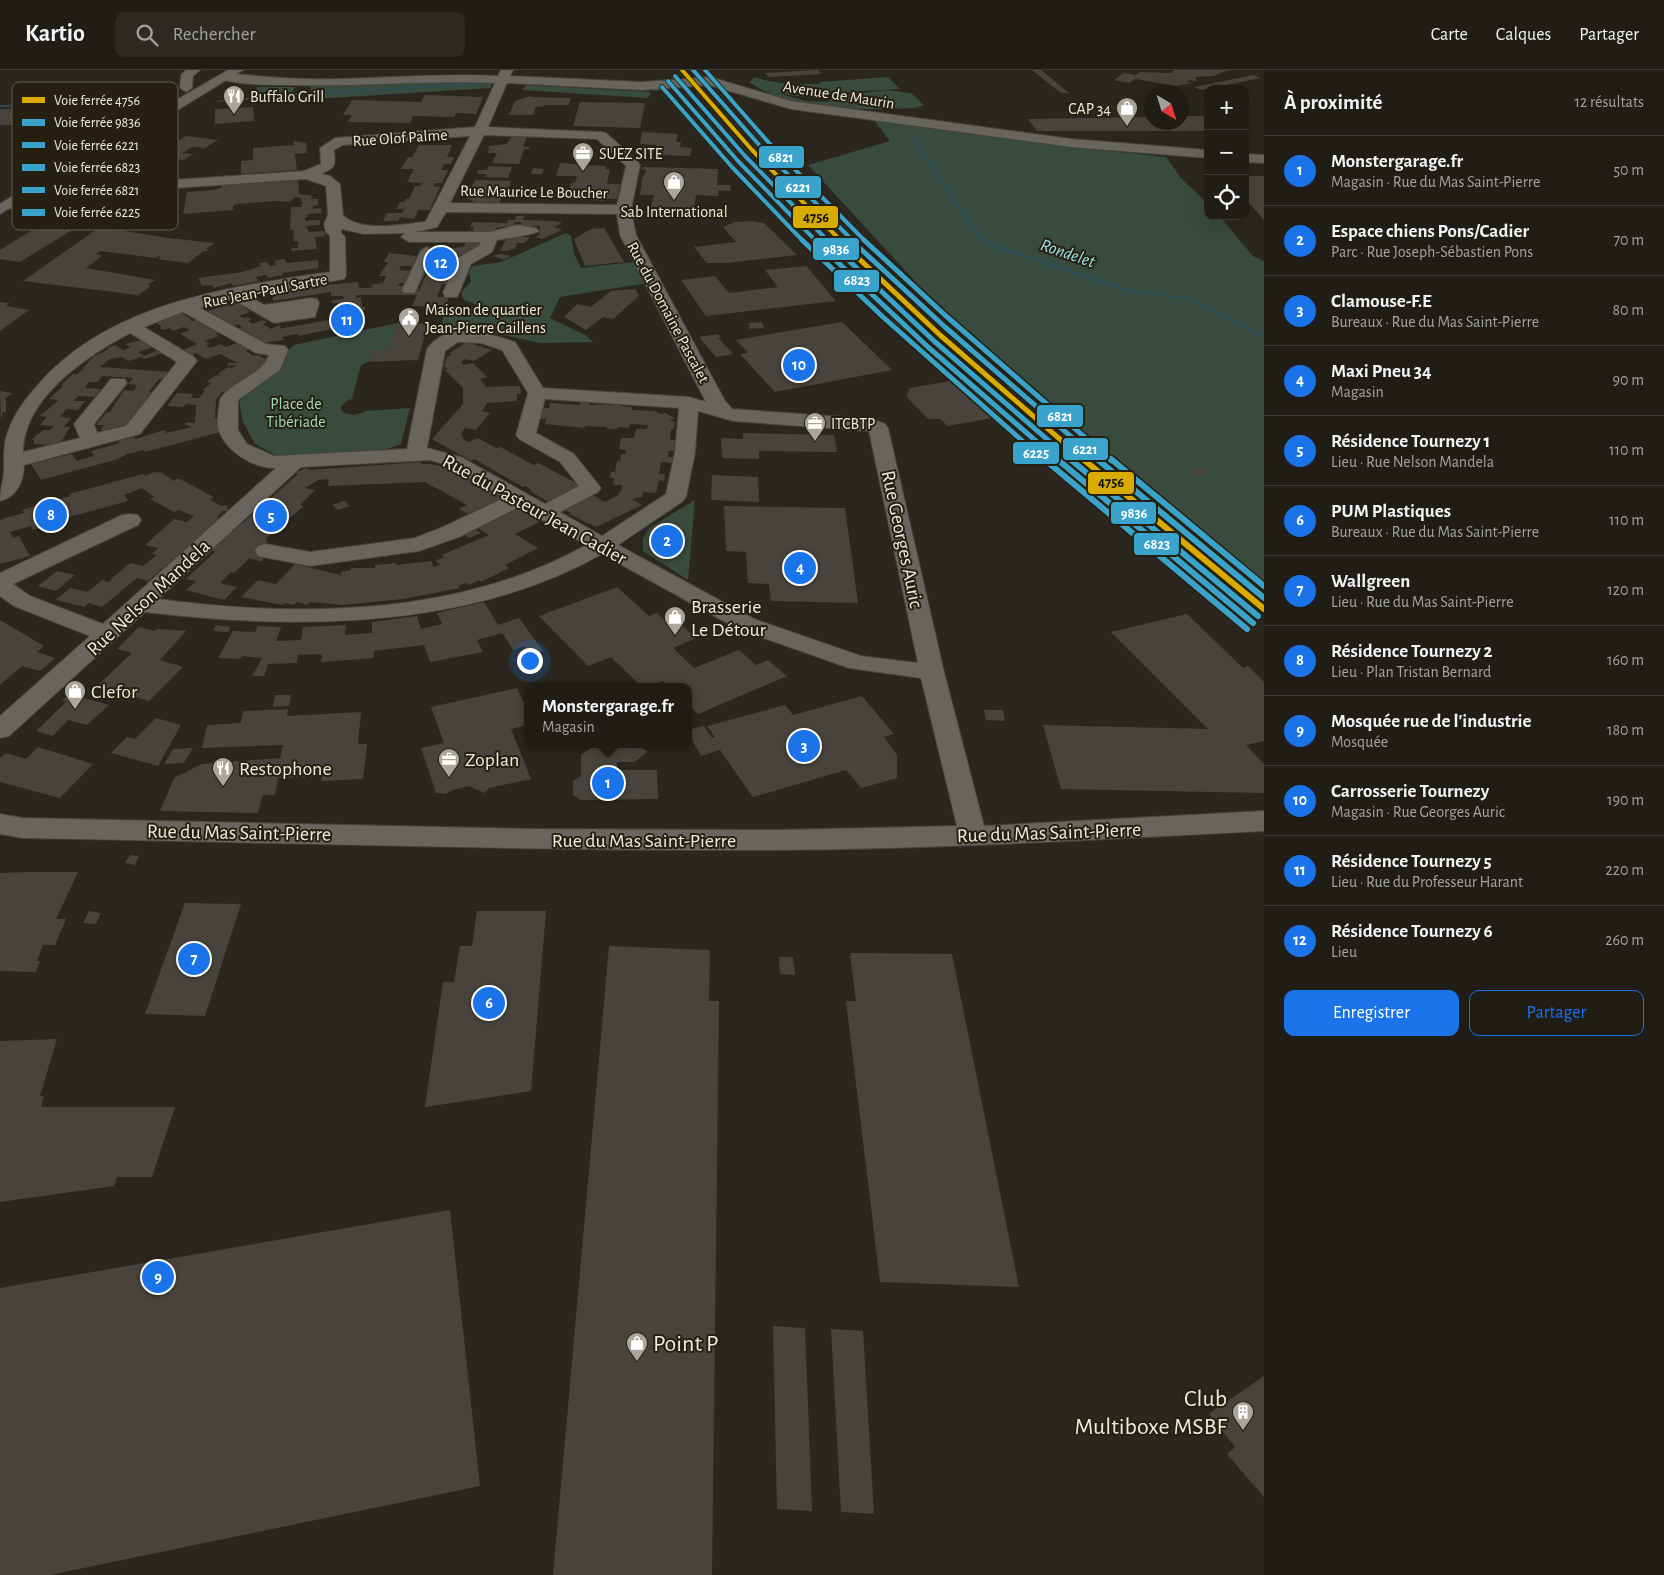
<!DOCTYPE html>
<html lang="fr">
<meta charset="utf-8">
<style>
body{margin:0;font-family:"Alegreya Sans",sans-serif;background:#2d2a23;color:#f1f3f6}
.controls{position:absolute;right:15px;top:15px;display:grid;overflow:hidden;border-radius:10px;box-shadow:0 5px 20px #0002}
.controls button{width:45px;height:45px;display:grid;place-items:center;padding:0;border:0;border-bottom:1px solid #3d3b35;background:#201d16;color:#f1f3f6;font:25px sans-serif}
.compass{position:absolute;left:1144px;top:15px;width:45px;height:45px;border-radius:50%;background:#201d16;box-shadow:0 5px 20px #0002;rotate:142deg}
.you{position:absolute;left:529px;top:590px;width:18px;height:18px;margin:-12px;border:4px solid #fff;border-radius:50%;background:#1a73e8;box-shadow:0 0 0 8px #1a73e833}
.badge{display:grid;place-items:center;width:32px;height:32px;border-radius:50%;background:#1a73e8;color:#fff;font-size:16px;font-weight:700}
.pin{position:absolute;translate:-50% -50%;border:2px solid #fff;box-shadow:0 1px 5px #0006}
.popup{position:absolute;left:524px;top:613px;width:168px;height:65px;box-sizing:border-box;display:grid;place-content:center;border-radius:10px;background:#201d16;filter:drop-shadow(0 1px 4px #0005);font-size:16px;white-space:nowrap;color:#a2a2a1}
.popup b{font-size:19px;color:#f1f3f6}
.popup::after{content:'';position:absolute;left:50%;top:100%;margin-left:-10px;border:10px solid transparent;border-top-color:#201d16}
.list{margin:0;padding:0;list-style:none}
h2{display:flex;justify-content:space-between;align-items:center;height:65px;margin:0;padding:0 20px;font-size:21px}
h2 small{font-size:16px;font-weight:400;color:#a2a2a1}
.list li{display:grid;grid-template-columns:32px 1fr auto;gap:15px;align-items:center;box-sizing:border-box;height:70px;padding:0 20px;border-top:1px solid #3d3b35}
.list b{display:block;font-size:19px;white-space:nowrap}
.list p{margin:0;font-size:16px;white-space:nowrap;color:#a2a2a1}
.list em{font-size:16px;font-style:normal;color:#a2a2a1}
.actions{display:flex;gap:10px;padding:15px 20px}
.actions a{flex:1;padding:11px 0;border:1px solid #1a73e8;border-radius:10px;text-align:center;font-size:18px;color:#1a73e8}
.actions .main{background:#1a73e8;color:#fff}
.icon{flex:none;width:28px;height:28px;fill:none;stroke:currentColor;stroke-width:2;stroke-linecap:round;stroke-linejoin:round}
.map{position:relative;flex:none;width:1264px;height:1505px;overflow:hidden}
header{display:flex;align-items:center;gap:30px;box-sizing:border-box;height:70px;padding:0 25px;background:#201d16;border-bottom:1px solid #3d3b35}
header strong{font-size:24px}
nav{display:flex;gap:28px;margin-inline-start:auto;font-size:18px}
.search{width:350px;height:45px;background:#2d2a23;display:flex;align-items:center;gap:12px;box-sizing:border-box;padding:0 18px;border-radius:10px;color:#a2a2a1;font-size:19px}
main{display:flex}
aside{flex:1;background:#201d16}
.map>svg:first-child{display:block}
.green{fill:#394a3f}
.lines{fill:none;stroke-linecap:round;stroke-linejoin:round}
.stream{fill:#2f4d52;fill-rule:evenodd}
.building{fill:#48443d}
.minor-tunnel{stroke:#48443b;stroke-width:22;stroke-dasharray:22 11;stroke-linecap:butt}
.pedestrian-casing{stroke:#47443c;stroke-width:3}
.minor-casing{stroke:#47443c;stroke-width:2}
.secondary-casing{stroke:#47443c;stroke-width:2}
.pedestrian{fill:#68655e;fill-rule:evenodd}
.minor{fill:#68655e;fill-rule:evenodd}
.secondary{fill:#68655e;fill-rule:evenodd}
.rail-1-far2-casing{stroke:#262010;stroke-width:5.5}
.rail-1-far1-casing{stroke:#262010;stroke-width:8}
.rail-1-casing{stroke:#262010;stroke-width:9}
.rail-2-far2-casing{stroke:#262010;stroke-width:5.5}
.rail-2-far1-casing{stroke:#262010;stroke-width:8}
.rail-2-casing{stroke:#262010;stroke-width:9}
.rail-3-far2-casing{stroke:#262010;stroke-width:5.5}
.rail-3-far1-casing{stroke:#262010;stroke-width:8}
.rail-3-casing{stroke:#262010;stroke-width:9}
.rail-4-far2-casing{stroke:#262010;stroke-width:5.5}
.rail-4-far1-casing{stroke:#262010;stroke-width:8}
.rail-4-casing{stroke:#262010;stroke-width:9}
.rail-5-far2-casing{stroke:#262010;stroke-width:5.5}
.rail-5-far1-casing{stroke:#262010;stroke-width:8}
.rail-5-casing{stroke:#262010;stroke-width:9}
.rail-6-far2-casing{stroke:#262010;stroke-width:5.5}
.rail-6-far1-casing{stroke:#262010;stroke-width:8}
.rail-6-casing{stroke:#262010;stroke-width:9}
.rail-1-far2{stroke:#d8ab00;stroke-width:4}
.rail-1-far1{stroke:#d8ab00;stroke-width:5}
.rail-1{stroke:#d8ab00;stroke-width:6}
.rail-2-far2{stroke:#3aa3cb;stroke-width:4}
.rail-2-far1{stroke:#3aa3cb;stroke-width:5}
.rail-2{stroke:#3aa3cb;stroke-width:6}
.rail-3-far2{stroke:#3aa3cb;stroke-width:4}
.rail-3-far1{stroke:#3aa3cb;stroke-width:5}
.rail-3{stroke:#3aa3cb;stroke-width:6}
.rail-4-far2{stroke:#3aa3cb;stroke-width:4}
.rail-4-far1{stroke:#3aa3cb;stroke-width:5}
.rail-4{stroke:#3aa3cb;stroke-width:6}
.rail-5-far2{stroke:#3aa3cb;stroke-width:4}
.rail-5-far1{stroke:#3aa3cb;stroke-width:5}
.rail-5{stroke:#3aa3cb;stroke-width:6}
.rail-6-far2{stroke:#3aa3cb;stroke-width:4}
.rail-6-far1{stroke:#3aa3cb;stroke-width:5}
.rail-6{stroke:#3aa3cb;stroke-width:6}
.labels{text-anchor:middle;stroke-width:4;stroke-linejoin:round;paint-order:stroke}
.far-street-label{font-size:16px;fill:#eeeadf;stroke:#262010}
.far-poi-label{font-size:16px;fill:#eeeadf;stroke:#262010;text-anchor:start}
.far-park-label{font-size:16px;fill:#a3d9ba;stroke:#262010}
.far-water-label{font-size:18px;font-style:italic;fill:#9ce0ee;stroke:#262010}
.street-label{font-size:20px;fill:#eeeadf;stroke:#262010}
.poi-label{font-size:20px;fill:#eeeadf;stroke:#262010;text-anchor:start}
.near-poi-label{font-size:24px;fill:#eeeadf;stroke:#262010;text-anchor:start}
.key{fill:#262010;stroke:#625d4e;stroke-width:1}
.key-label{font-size:14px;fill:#eeeadf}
.line-badge{stroke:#262010;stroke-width:2}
.badge-label{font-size:14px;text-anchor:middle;font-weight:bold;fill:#fff}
.pale-badge-label{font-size:14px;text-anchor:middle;font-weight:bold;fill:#111}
</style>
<header>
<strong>Kartio</strong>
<div class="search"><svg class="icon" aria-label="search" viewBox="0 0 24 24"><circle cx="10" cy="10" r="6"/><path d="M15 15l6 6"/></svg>Rechercher</div>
<nav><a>Carte</a><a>Calques</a><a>Partager</a></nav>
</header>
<main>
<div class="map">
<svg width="1264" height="1505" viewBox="0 0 1264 1505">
<rect width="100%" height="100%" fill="#2b271e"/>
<g class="green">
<path d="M755 7C777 15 798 14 821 14L819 12 888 7 900 19 830 23 813 28 777 23 806 31 828 32 833 27 886 20 911 23 924 35 915 38C862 40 794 43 749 12Z"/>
<path d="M455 10 456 13 491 12V18L314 29 310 16Z"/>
<path d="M526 15 651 22 648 28 522 20Z"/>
<path d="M257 17H295L292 23H253Z"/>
<path d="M873 49 1073 77 1166 87 1181 108 1208 134V146H1219L1253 186 1264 191V514L947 246 808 95 890 71Z"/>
<path d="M144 61 149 71 147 75 123 90 119 100 104 104 95 101 94 94 101 87 138 62Z"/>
<path d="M566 163 571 166 574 184 581 198 633 192 648 213 560 227 550 248 585 265 593 272 540 273 495 263 497 258 441 260 444 241 483 237 464 230 461 222 471 212 469 202 473 196 501 192Z"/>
<path d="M397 253 389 280H373L368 292 361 295 352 329 346 331 340 338 344 343 354 345 367 341 410 338 401 374 387 379 279 387 255 374 243 352 239 331 280 300 286 282 294 275Z"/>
<path d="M695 430 688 510 643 481V469L649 458Z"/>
</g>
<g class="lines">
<g class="stream">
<path d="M477 13 478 15 311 24 218 32 216 31 311 22Z"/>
<path d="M640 18 657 19 659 20 657 21 639 20Z"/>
<path d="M126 32 125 34 0 37V35Z"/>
<path d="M910 62 914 63 950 124 988 172 1133 220 1189 227 1264 266V268H1260L1186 229 1130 223 984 174 946 124Z"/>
</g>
</g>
<g class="building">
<path d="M818 0 821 4 769 7 765 3Z"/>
<path d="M1032 0H1041L1069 23H1061Z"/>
<path d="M1175 0H1229L1213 6 1195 7 1197 11 1190 10 1187 12 1193 13 1176 16 1135 9 1129 13 1114 10 1124 3 1136 5 1140 2 1171 3Z"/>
<path d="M1253 5 1261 8 1201 20 1194 17Z"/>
<path d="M240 19 244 22 227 26 223 22Z"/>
<path d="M117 21 115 25 92 26 94 22Z"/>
<path d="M90 23 88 27 72 28 74 24Z"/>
<path d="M425 25 483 27 476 44 456 43 454 47 413 46 410 53 348 52 352 45H343L352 30 421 32Z"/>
<path d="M530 26 532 27 571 28 569 35H544L546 36 536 37 533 45H509L515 31Z"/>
<path d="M580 32 645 33 640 58 573 56Z"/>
<path d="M253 37 254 51 215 54V39Z"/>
<path d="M73 38 91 39 58 57 35 55H0V39Z"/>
<path d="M1182 46H1208V59H1203L1206 61H1037L1028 49 1152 47V52H1182Z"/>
<path d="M642 62 678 64 676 72H681L680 77 692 78 690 86 660 85 661 80H655L656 75 640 74Z"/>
<path d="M186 66 218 70 205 78 192 77 182 83 193 84 184 90 137 85 147 79 162 81Z"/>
<path d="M512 66H527L523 77H529V79H524L519 94 492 93 497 83H488L489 76 506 74Z"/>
<path d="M294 71 306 73 307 83 295 84 297 100 241 104V91L253 90V78L294 75Z"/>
<path d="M419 75H452L447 87H454L451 94H444L441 100H448L442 113H435L434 116 440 117 432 135 430 140H418L414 149 400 147 398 151H383L387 143H402L404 139H396L400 132H404L406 129H409L415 116H420L422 113 407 112 414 99H401L408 87H412Z"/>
<path d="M560 93 606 96V99H610L607 114H620L617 129H605V131L567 128 571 113H575L577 106H556Z"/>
<path d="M489 96 512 97 508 108 485 107 486 104H477L478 100H487Z"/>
<path d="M643 97 718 99 717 115H731L730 121 719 120 718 126 696 125 694 138 651 137 654 125H640L642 108 645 104 646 99 642 100Z"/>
<path d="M533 98 544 99 542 104H531Z"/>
<path d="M1245 106H1264V150L1245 128Z"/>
<path d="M298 109 299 124 313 126 310 129H318V135L313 136V139L321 138 322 143 307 144 308 147H305V151L320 150V155L306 156 309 162 324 161 325 166 315 167 317 179 292 181 291 178H298V171H294L293 160H290L291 137H302L301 128 296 127 289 132 276 131 236 134 233 136V140L183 144 187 122 214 120 222 117V114Z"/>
<path d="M476 110 511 111 508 121H504L499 135 479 134 466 128 468 124 481 125 483 121 472 120 473 117H471Z"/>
<path d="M139 120 138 125 167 122 166 132 137 134 136 142 120 153 99 150 105 146 91 144 101 137 102 130 92 131 93 123Z"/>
<path d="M516 146H524L523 150 555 151 562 153 554 157 562 160 542 169 535 167 539 165 540 156H520L522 152H515L513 156 496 158 494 163H472L474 157H470L472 152 507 153 508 150H515Z"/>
<path d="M49 150 80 155 20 192 0 189V180Z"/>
<path d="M752 151 764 153 797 185 725 193H707L694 177 736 172 723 157 735 152Z"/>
<path d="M100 157 168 168 215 173 206 179 210 180 202 182 188 193 158 189 161 187 158 186 156 188 101 181 96 184 102 186 86 198 155 210 147 215 151 216 138 225 23 211Z"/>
<path d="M604 158 624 192 585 196 574 169 591 159Z"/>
<path d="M507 167H530L525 173H517L515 178 508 181H500Z"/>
<path d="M464 170 481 171 478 179 469 181 472 183 463 184 453 188 449 195H458L450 214H442L437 227H449L445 237 412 236 417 225H356V228L361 227 362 237H365V240L361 241 364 252 299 266 297 264 282 267 284 270 264 273 239 258 243 257 238 254 234 256 208 241 237 232 250 242 239 246 243 248 247 247 252 249 248 251 253 254 262 250 267 252 263 254 271 259 279 255 281 257 278 259 340 248 332 246 337 244 343 245 342 239H337V233H332V230L344 229 343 226H331V222L273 231V223L312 216 358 212 359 218H369L373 217 370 215 383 213 386 206H379L388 192H384L389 183 417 186 412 196H401L399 200 410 201 404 213H400L398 216H403L401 220 419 221 432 191 434 188H438L439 184 436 182 465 176Z"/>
<path d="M499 184H502L511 186 504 190 493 186Z"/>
<path d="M284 189 287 193 318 190V198L282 203 283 205 268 208 266 205 256 207 259 211 233 216 231 213 214 218 212 215 196 216 202 215 198 208 242 202 261 196 259 193 267 192 270 196 276 195 274 191Z"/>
<path d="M806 196 836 231 706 246 681 210 715 206 729 223 778 217 765 200Z"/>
<path d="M635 219 639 226 613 249 603 247 586 260 564 247 577 234 591 237 611 221Z"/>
<path d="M0 232 10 233 5 236 29 240 0 261Z"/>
<path d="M182 243 193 251 196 250 219 263 215 264 219 266 205 271 210 274 206 275 210 278 221 274 226 277 237 273 250 278 246 281 254 286 258 285 268 291 227 322H222L216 330 215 348H221V362L145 382 144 380 127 384 118 389 41 410 31 394 72 384 77 391 94 386 91 381 110 376 119 373 118 371 134 367 136 369 164 360 166 363 192 357 183 354 189 352 195 353 196 335 186 334 184 337 167 336 177 323 193 324 191 328H199L205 321 203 320 211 313 207 312 216 305 221 306 218 304 228 297 232 298 237 295 231 296 227 295 228 293H238L220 284 206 289 196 283 192 285 183 280 197 274 180 264 190 260 184 257 173 261 169 258 163 260 159 258 162 257 155 252Z"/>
<path d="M898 249 916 268 904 270 885 250Z"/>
<path d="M762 252 764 258 750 259 748 253Z"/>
<path d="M842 252 892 300 775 322 740 284 748 283 736 270Z"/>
<path d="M397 253 428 254 418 290 368 292 373 280H389Z"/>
<path d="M718 264 721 268H718L733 284 716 287 699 267Z"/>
<path d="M141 270 153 277 138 282 144 286 158 280 163 283 145 289 141 287 128 291 122 287 110 289 100 297 170 302 164 310 159 309 149 322H154L126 357 112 361 100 360 104 355H96L107 342H110L124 320 134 321 137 315 128 314 133 308 103 306 97 312H89L85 318 101 319 94 327 78 326 74 331H85L78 340 67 339 60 347 71 348 64 357H70L61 372 53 375 34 374V370H32L36 365 44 360H50L54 356 40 355 47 347 40 346 59 330 49 329 63 316H61L64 312 73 304H78L93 287 109 279 107 278 115 275 123 280 131 277 125 274Z"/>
<path d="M467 272 492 280 474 291 466 289 461 292 464 295 473 293 487 307 480 309 486 317 520 316 521 324H517V331L487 333 482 341 490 343 476 360 465 358 461 363 463 369 469 372 478 368 496 378 500 377 534 395 538 393 582 416 550 433 530 421 532 420 525 416 523 417 474 389 471 391 432 369 463 334V318L445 300 448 299 444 296 447 287 452 284 449 283Z"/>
<path d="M961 309 1004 346 948 356 940 349H928L906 326 910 318Z"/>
<path d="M0 321 12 323 6 328V342H3L1 350Z"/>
<path d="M580 332 590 333V335L622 334 621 336 632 337V340L655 341 661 344 665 343 675 348 670 350 675 353 674 359H671L670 370H675L674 381H669L668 387H673L672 393 661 392 659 404H665L664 411 659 410 656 423 643 422 642 427 632 429 642 435 596 457 569 444 571 443 565 440 568 438 566 437 591 424 605 432 620 424 618 423 621 421 622 415H613L614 408H610L611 402H615L617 391H620L621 384H625L626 380 619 379 621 368H634L636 359H647L648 355 630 354 629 358 618 357 617 359H607L606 357 585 356V358L545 354 546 349H539L542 338H549L550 333 580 335Z"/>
<path d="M743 363 834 365 837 382 759 381V389L722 388 721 368 743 369Z"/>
<path d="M421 392V394H430L451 398 502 428 468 444 459 439 467 435 425 412 328 416 329 409 318 410 305 418 315 420 300 435 304 436 262 472 265 473 234 503 231 502 220 513 237 517 224 530 186 520 196 511 186 509 231 467 228 466 298 404 296 402 307 398 309 400Z"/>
<path d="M1203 398 1207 404 1193 405 1189 399Z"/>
<path d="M154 402 164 403 163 404 174 411 178 408 214 427 210 430 222 436 227 435 228 441H223L217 447 220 449 148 511 137 508 102 537 88 533 85 537 56 530 70 518 88 522 102 510 108 512 130 493 143 496 157 485 152 484 158 478 145 475 174 449 187 452 194 446 178 440 174 442 150 429 154 427 142 418 124 425 128 431 51 452 53 455 33 460 31 456 10 462 13 468 19 466 30 486 0 494V450L2 449 24 443 22 440 71 426 69 424 143 404 146 406Z"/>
<path d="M712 405 758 407 759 432 711 430Z"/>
<path d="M344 431 350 436 338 440 332 435Z"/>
<path d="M724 436 845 438 858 533 771 531 769 514 748 513 746 482 726 481Z"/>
<path d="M519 438 541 451 515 464 538 478 505 495 509 498 481 512 479 510 469 515 466 513 458 516 460 518 403 529 343 535 310 532 307 535 297 532 294 535 285 533 282 535 241 527 258 510 276 514 295 494 341 505V502L351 500V498H375V495L396 493 397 495 432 491 433 497 440 495 435 491 444 487 441 485 489 465 478 458Z"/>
<path d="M476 460 481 463 469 468 465 465Z"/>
<path d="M57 501 75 505 56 521 38 516Z"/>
<path d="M617 517 649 546 657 543 667 552 675 549 696 568 673 578 694 598 739 580 756 595 768 590 787 606 698 644 688 635V617H669L663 611 649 617H642L611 587 588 596 539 546Z"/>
<path d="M484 532 498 555 519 548 543 581 531 585 525 576 513 580 502 563 477 570 483 582 430 592 424 575 374 581V588L321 592 322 584 298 585 297 593 268 594 264 606H252L262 588 242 586 240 589 218 588 233 561 255 562 258 556 281 557 276 571 301 570 303 557 346 555 345 565 372 563V552L417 546 421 559 442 554 437 543Z"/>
<path d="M1187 544 1243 598 1248 596 1264 612V671L1246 675 1264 694V723L1061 719 1043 655 1208 659 1111 562Z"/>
<path d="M0 550 44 576 37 582 55 588 40 601 22 596 0 615Z"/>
<path d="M216 555 230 557 228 562 213 561Z"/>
<path d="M139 557 154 561 157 559 186 561 160 590 183 597 149 631 97 616 132 583 117 579Z"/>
<path d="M517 618 528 642V655L511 659 531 709 489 718 484 723 469 716 450 721 446 724 436 723 421 678 444 673 431 637Z"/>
<path d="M69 624 109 635 87 655 68 650 53 666 36 661 66 632 62 630Z"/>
<path d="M275 625H291L289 636 273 637Z"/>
<path d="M862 626 894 664 884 667 897 685V708L861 718 846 700 753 727 720 680 701 686 688 663V660L704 656 712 668 715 667 707 656 785 635 793 645Z"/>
<path d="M288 639 287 646 361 642 358 674H367L363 709 321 711 322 706 278 708 275 725H263L258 743 160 741 174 708 202 694 280 688 283 675 202 678 207 655 241 653 243 641Z"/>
<path d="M984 640H1003L1005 651 986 650Z"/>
<path d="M156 648 181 655 158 696 111 683 127 667 135 669Z"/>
<path d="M589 674H637L648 682 634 692H617V700H657L658 729 581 730 573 725V711L581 706V685L592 677Z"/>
<path d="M38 677 93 694 60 728 0 712V688L6 683 26 689Z"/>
<path d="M193 678 184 693 164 694 173 679Z"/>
<path d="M130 785 139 786 135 795 125 793Z"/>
<path d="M29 802H78L56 849H66L55 875H43L37 891H40L36 902 0 901V803Z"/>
<path d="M185 833 241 834 205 946 145 944Z"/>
<path d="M89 841 101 843 96 854 83 853Z"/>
<path d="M477 841H546L531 1021 425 1037 443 912H454L460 876H472Z"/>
<path d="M609 876 710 880 709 931H719L712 1505H553Z"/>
<path d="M850 883 952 884 1019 1217 880 1212 846 931H856Z"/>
<path d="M779 887H793L795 905 780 904Z"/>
<path d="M57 969 40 1026H44L41 1037H175L152 1107H117L114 1116 0 1132V971Z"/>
<path d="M450 1140 480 1416 50 1505H0V1218Z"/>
<path d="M773 1256 805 1258 812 1441 777 1439Z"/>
<path d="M831 1259 863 1261 874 1444 841 1442Z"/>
<path d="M1264 1306V1427L1227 1384 1235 1377 1209 1344Z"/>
</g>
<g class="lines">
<path class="minor-tunnel" d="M211 469 266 481"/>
<g class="pedestrian-casing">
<path id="pedestrian" d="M427 177 433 181 416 220 414 223H404L402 220 421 181Z"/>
</g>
<g class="minor-casing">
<g id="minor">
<path d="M186 0H200L193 6 192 18 186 22 180 18 181 5Z"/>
<path d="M501 0H513L510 6 642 12 710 7 791 31 1071 69 1208 80V88L1071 77 791 39 709 15 642 20 507 13 488 57 601 62 606 63 638 92 640 95 631 140 636 165 725 331 732 339 873 349 885 354 888 358 944 602 984 756 1264 741V761C1102 769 940 779 778 780 526 781 275 772 23 768L0 764V744L23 748 532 759 779 760 957 756 921 608 849 598 738 559 602 484C468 560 294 560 145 542L9 666 0 668V646L90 566 14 536 0 526V503L122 445 130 444 138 445 141 450 138 455 13 514 30 526 103 554 276 398C254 399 226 381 219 361 216 353 219 338 220 329 232 311 262 305 269 285L256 283 183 242 144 257 194 287 197 291 140 364 24 395C24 411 17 427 0 431 0 420 3 412 4 402 4 389 3 377 7 364 13 346 24 330 37 316 108 233 228 217 330 202V166L326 162 324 154 328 145 326 116 306 109 145 120 88 109 54 107 52 104 54 101H88L145 112 304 101 321 94 320 78 335 68 475 57 495 13C427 10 360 17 292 15 269 15 245 15 223 10L221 7 223 4 227 3C264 7 301 10 338 9 392 8 444 3 498 6ZM484 65 597 69 626 96 617 135 450 133ZM470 66 426 151 423 152C402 155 358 162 343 145L340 114 330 106 321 104C337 97 335 96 334 80L343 75ZM446 142 617 144 620 165 706 332 689 327 543 318 515 272C488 263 447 250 427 279L407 379 274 386 247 374 238 360V330L280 300 288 280 285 276 266 274 200 238 232 229 274 253 315 247 319 233 317 229 311 228 264 235 249 226 344 209 346 206 345 167 341 163V159L364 164 405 163 401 167 409 172H481L479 176 458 188 443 223 445 227H457L459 223 471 194 492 182 497 170C506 168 535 165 539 161L536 158 517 155 490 162H415L437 157ZM130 263 177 292 126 356 97 363 94 354 127 313 125 309H111L74 354 80 368 23 382C24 327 87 286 130 263ZM458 272 481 273 502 280 528 323 516 365 519 369 560 392 579 416 545 434 461 387 427 378 445 281ZM545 329 679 338 675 382 666 424 602 466 560 442 598 422 601 418 574 384 536 363ZM698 341 733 351 869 361 918 593 861 586 754 549 618 475 683 431 686 427 695 382ZM430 390 447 395 504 428 443 457 415 468 310 482 266 474 258 476 255 481 258 486 310 496 419 481 459 467 519 437 586 475C459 546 299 548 158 529L301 397Z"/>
<path d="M1245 84 1264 85V93L1245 92Z"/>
<path d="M93 111 98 112 100 115 98 118 8 139 1 135 3 132Z"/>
</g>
</g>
<g class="secondary-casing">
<path id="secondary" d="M228 0H243L140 63 127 67 0 144V134L117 61 130 57Z"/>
</g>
<use href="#pedestrian" class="pedestrian"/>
<use href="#minor" class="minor"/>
<use href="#secondary" class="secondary"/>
<g class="rail-1-far2-casing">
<path id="rail-1-far2" d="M682 0 752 80 841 171"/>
</g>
<g class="rail-1-far1-casing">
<path id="rail-1-far1" d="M839 170 940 265 1085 391"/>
</g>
<g class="rail-1-casing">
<path id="rail-1" d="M1083 389 1264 539"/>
</g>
<g class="rail-2-far2-casing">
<path id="rail-2-far2" d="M675 6 745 86 828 171"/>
</g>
<g class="rail-2-far1-casing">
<path id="rail-2-far1" d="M827 170 934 271 1072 391"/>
</g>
<g class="rail-2-casing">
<path id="rail-2" d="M1070 389 1258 546"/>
</g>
<g class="rail-3-far2-casing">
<path id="rail-3-far2" d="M693 0 761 77 853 171"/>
</g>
<g class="rail-3-far1-casing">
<path id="rail-3-far1" d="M851 170 945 257 1099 391"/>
</g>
<g class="rail-3-casing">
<path id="rail-3" d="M1097 389 1264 528"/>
</g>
<g class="rail-4-far2-casing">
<path id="rail-4-far2" d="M668 11 738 91 816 171"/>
</g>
<g class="rail-4-far1-casing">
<path id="rail-4-far1" d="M814 170 928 277 1059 391"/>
</g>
<g class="rail-4-casing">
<path id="rail-4" d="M1057 389 1253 553"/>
</g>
<g class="rail-5-far2-casing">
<path id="rail-5-far2" d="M705 0 770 74 865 171"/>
</g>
<g class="rail-5-far1-casing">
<path id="rail-5-far1" d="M864 170 946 246 1112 391"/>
</g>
<g class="rail-5-casing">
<path id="rail-5" d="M1111 389 1264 516"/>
</g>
<g class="rail-6-far2-casing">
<path id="rail-6-far2" d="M662 17 732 97 803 171"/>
</g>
<g class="rail-6-far1-casing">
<path id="rail-6-far1" d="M802 170 883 247 1045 391"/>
</g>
<g class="rail-6-casing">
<path id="rail-6" d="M1044 389 1247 559"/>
</g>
<use href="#rail-1-far2" class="rail-1-far2"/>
<use href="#rail-1-far1" class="rail-1-far1"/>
<use href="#rail-1" class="rail-1"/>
<use href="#rail-2-far2" class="rail-2-far2"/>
<use href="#rail-2-far1" class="rail-2-far1"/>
<use href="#rail-2" class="rail-2"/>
<use href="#rail-3-far2" class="rail-3-far2"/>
<use href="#rail-3-far1" class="rail-3-far1"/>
<use href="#rail-3" class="rail-3"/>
<use href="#rail-4-far2" class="rail-4-far2"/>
<use href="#rail-4-far1" class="rail-4-far1"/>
<use href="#rail-4" class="rail-4"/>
<use href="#rail-5-far2" class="rail-5-far2"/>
<use href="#rail-5-far1" class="rail-5-far1"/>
<use href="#rail-5" class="rail-5"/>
<use href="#rail-6-far2" class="rail-6-far2"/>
<use href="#rail-6-far1" class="rail-6-far1"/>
<use href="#rail-6" class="rail-6"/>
</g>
<defs>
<g id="restaurant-pin" transform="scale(1.125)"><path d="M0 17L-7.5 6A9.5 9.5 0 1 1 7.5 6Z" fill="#aaa69b" stroke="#262010"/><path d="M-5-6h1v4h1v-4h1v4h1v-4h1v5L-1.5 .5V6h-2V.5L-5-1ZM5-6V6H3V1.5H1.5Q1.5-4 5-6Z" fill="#fff"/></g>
<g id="shop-pin" transform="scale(1.125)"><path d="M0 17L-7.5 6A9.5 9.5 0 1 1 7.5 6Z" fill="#aaa69b" stroke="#262010"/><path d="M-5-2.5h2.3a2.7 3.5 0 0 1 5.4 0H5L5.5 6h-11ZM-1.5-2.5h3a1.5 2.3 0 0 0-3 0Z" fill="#fff"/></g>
<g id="office-pin" transform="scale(1.125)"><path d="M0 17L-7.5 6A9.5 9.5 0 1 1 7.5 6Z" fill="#aaa69b" stroke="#262010"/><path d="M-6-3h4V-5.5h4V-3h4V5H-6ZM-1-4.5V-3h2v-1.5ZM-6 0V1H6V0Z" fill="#fff"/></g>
<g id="civic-pin" transform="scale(1.125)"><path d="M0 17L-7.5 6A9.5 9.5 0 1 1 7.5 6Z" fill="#aaa69b" stroke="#262010"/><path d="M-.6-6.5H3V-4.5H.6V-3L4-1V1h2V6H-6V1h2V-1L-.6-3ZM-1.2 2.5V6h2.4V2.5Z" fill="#fff"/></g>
<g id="building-pin" transform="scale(1.125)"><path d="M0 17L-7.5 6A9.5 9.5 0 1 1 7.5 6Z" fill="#aaa69b" stroke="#262010"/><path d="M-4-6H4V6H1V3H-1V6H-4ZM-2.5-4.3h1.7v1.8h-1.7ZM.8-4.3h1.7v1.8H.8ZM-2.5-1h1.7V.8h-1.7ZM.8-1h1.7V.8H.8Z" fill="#fff"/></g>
</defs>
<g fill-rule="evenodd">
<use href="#restaurant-pin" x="234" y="26"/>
<use href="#shop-pin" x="1127" y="38"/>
<use href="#office-pin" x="583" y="83"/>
<use href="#shop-pin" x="674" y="112"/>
<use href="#civic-pin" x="409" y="248"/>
<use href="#office-pin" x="815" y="353"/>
<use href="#shop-pin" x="675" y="547"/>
<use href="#shop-pin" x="75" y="621"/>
<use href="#office-pin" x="449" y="689"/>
<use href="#restaurant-pin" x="223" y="698"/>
<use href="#shop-pin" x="637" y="1273"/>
<use href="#building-pin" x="1243" y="1342"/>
</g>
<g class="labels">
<g class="far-street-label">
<text transform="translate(839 24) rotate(9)" y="6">Avenue de Maurin</text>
<text transform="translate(400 67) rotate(-4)" y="6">Rue Olof Palme</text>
<text transform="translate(534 121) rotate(1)" y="6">Rue Maurice Le Boucher</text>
<text transform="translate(265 220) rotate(-11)" y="6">Rue Jean-Paul Sartre</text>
<text transform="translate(669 242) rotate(62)" y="6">Rue du Domaine Pascalet</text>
</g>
<g class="far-poi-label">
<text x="250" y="32">Buffalo Grill</text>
<text x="1111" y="44" text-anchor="end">CAP 34</text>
<text x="599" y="89">SUEZ SITE</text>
<text x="674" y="147" text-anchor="middle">Sab International</text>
<text x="425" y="245">Maison de quartier<tspan x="425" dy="18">Jean-Pierre Caillens</tspan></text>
<text x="831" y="359">ITCBTP</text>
</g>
<g class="far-park-label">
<text x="296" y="339">Place de<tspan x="296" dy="18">Tibériade</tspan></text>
</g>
<g class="far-water-label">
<text transform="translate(1068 183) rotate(19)" y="6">Rondelet</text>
</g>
<g class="street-label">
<text transform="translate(535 439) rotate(29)" y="7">Rue du Pasteur Jean Cadier</text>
<text transform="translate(903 469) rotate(78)" y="7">Rue Georges Auric</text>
<text transform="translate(148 527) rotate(-43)" y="7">Rue Nelson Mandela</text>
<text transform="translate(239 762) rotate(1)" y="7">Rue du Mas Saint-Pierre</text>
<text transform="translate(1049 762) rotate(-2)" y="7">Rue du Mas Saint-Pierre</text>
<text x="644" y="777">Rue du Mas Saint-Pierre</text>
</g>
<g class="poi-label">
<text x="691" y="543">Brasserie<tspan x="691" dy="23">Le Détour</tspan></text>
<text x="91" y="628">Clefor</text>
<text x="465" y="696">Zoplan</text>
<text x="239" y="705">Restophone</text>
</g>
<g class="near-poi-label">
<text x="653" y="1281">Point P</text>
<text x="1227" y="1336" text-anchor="end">Club<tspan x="1227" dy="28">Multiboxe MSBF</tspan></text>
</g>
</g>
<rect x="12" y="12" width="166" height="148" rx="8" class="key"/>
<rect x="22" y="27" width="23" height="6" fill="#d8ab00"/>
<rect x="22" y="49" width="23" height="7" fill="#3aa3cb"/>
<rect x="22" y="72" width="23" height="6" fill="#3aa3cb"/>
<rect x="22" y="94" width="23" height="7" fill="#3aa3cb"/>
<rect x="22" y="117" width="23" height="6" fill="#3aa3cb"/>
<rect x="22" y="139" width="23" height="7" fill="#3aa3cb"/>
<g class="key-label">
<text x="54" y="35">Voie ferrée 4756</text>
<text x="54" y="57">Voie ferrée 9836</text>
<text x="54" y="80">Voie ferrée 6221</text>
<text x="54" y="102">Voie ferrée 6823</text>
<text x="54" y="125">Voie ferrée 6821</text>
<text x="54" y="147">Voie ferrée 6225</text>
</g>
<g class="line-badge">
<rect x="758" y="75" width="47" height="24" rx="5" fill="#3aa3cb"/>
<rect x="774" y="105" width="48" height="24" rx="5" fill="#3aa3cb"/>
<rect x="792" y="135" width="47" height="24" rx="5" fill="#d8ab00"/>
<rect x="812" y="167" width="48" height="24" rx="5" fill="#3aa3cb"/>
<rect x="833" y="199" width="47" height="24" rx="5" fill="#3aa3cb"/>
<rect x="1036" y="334" width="48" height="24" rx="5" fill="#3aa3cb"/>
<rect x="1062" y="367" width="47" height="24" rx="5" fill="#3aa3cb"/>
<rect x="1012" y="371" width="48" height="24" rx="5" fill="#3aa3cb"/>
<rect x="1087" y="401" width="48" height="24" rx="5" fill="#d8ab00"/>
<rect x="1110" y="431" width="47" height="24" rx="5" fill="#3aa3cb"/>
<rect x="1133" y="462" width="47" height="24" rx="5" fill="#3aa3cb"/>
</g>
<g class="badge-label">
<text x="781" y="92">6821</text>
<text x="798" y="122">6221</text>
<text x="836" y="184">9836</text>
<text x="857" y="215">6823</text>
<text x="1060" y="351">6821</text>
<text x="1085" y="384">6221</text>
<text x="1036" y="388">6225</text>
<text x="1134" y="448">9836</text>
<text x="1157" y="479">6823</text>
</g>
<g class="pale-badge-label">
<text x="816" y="152">4756</text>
<text x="1111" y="417">4756</text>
</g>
</svg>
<div class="controls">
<button>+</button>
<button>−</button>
<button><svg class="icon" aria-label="locate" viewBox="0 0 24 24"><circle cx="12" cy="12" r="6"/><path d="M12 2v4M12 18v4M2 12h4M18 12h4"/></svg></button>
</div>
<svg class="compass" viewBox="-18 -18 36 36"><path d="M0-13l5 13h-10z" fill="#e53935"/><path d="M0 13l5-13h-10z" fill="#a2a2a1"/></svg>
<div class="you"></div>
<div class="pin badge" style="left:608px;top:713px">1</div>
<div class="popup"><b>Monstergarage.fr</b>Magasin</div>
<div class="pin badge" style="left:667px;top:471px">2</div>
<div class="pin badge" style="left:804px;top:676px">3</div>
<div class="pin badge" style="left:800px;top:498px">4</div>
<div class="pin badge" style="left:271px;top:446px">5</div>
<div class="pin badge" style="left:489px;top:933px">6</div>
<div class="pin badge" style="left:194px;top:889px">7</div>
<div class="pin badge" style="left:51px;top:445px">8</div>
<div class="pin badge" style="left:158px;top:1207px">9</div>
<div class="pin badge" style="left:799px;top:295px">10</div>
<div class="pin badge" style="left:347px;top:250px">11</div>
<div class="pin badge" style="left:441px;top:193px">12</div>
</div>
<aside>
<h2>À proximité<small>12 résultats</small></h2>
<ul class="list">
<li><span class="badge">1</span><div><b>Monstergarage.fr</b><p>Magasin · Rue du Mas Saint-Pierre</p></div><em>50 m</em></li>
<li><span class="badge">2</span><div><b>Espace chiens Pons/Cadier</b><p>Parc · Rue Joseph-Sébastien Pons</p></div><em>70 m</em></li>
<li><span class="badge">3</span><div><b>Clamouse-F.E</b><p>Bureaux · Rue du Mas Saint-Pierre</p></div><em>80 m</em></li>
<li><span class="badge">4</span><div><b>Maxi Pneu 34</b><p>Magasin</p></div><em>90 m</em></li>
<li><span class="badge">5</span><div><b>Résidence Tournezy 1</b><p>Lieu · Rue Nelson Mandela</p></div><em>110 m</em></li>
<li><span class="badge">6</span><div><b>PUM Plastiques</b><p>Bureaux · Rue du Mas Saint-Pierre</p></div><em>110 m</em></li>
<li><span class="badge">7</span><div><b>Wallgreen</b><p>Lieu · Rue du Mas Saint-Pierre</p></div><em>120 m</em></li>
<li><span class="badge">8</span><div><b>Résidence Tournezy 2</b><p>Lieu · Plan Tristan Bernard</p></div><em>160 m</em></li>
<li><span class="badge">9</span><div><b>Mosquée rue de l'industrie</b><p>Mosquée</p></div><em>180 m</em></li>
<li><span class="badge">10</span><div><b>Carrosserie Tournezy</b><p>Magasin · Rue Georges Auric</p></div><em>190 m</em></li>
<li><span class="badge">11</span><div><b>Résidence Tournezy 5</b><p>Lieu · Rue du Professeur Harant</p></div><em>220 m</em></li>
<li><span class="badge">12</span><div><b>Résidence Tournezy 6</b><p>Lieu</p></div><em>260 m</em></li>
</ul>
<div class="actions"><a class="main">Enregistrer</a><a>Partager</a></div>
</aside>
</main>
